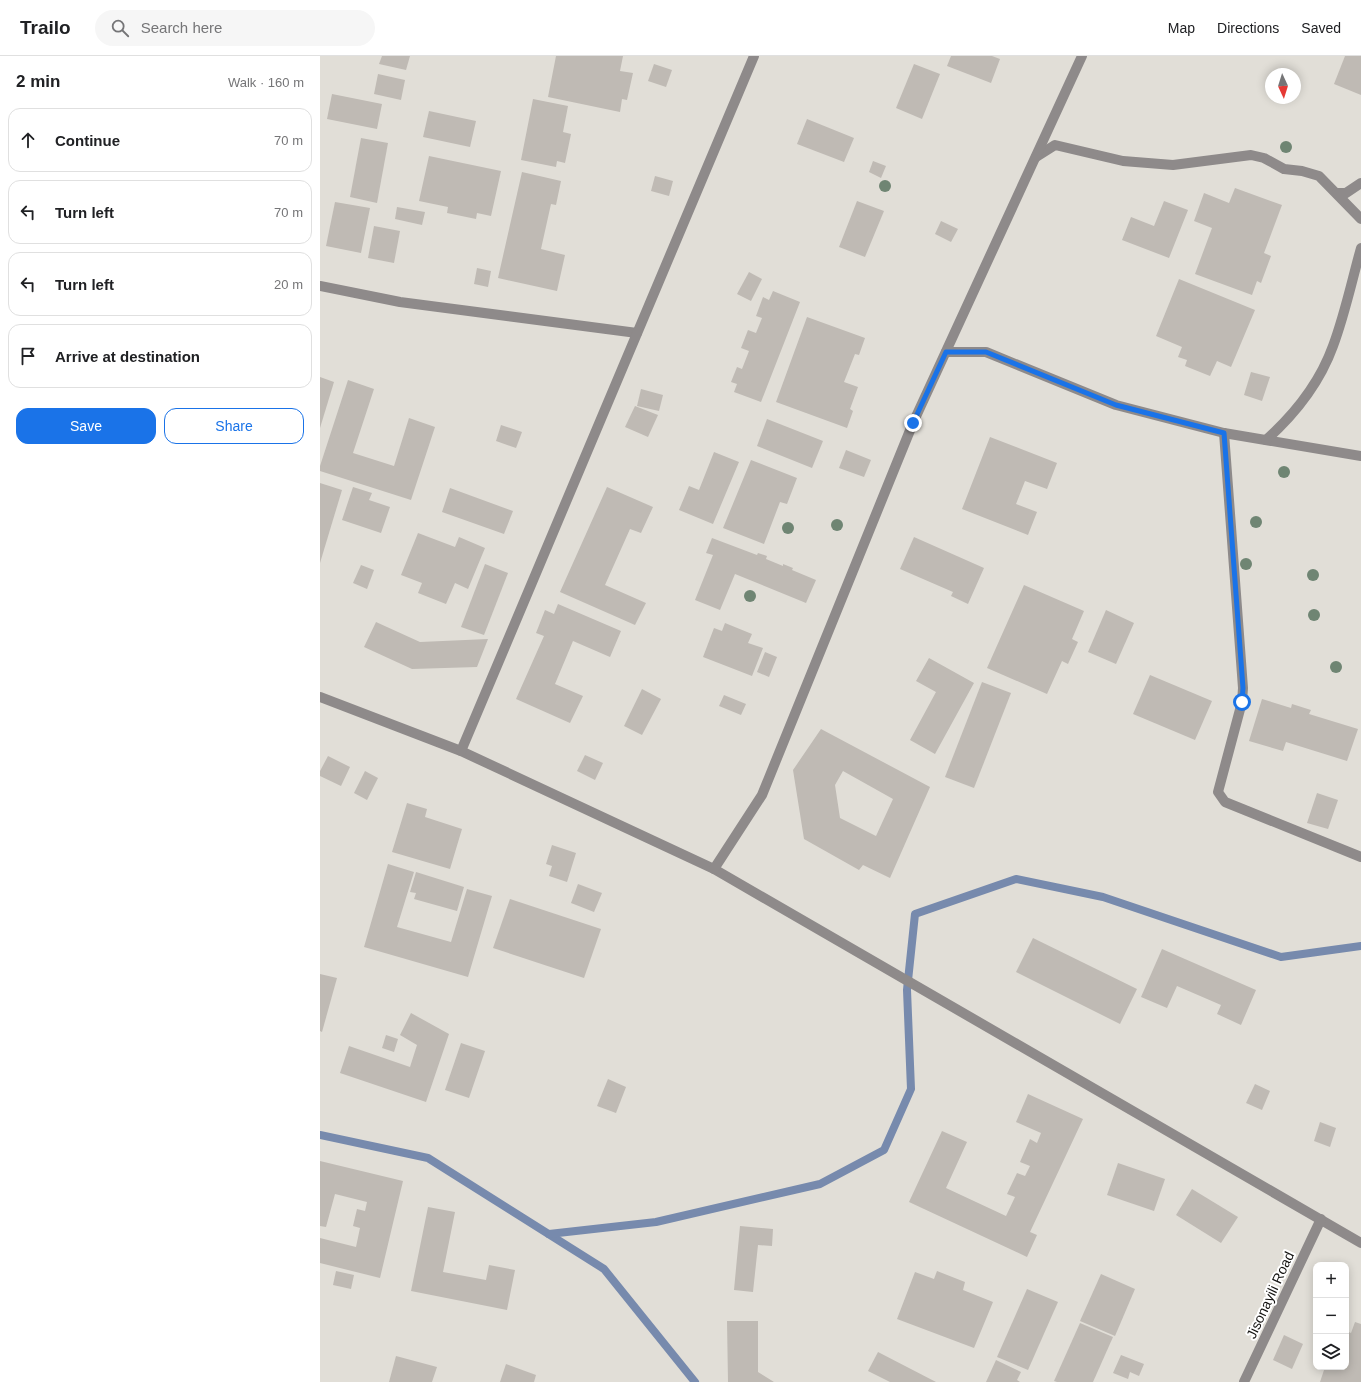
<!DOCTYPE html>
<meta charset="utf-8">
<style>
body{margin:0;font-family:Arial,sans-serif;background:#f6f6f6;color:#202124}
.controls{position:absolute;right:12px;bottom:12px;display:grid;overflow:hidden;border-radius:8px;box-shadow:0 2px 10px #0003}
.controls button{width:36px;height:36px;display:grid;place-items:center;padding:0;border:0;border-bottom:1px solid #e0e0e0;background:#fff;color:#202124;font:20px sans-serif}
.compass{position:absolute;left:945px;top:12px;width:36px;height:36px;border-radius:50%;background:#fff;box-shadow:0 2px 10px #0003;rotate:176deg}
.stop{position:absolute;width:12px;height:12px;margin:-9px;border:3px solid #1a73e8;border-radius:50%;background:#fff}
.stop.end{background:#1a73e8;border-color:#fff;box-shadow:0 1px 4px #0008}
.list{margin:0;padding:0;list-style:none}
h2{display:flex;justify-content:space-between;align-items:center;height:52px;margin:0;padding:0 16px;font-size:17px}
h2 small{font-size:13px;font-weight:400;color:#757577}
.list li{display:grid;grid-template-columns:26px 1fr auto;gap:12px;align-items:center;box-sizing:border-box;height:64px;margin:0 8px 8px;padding:0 8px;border:1px solid #e0e0e0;border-radius:12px}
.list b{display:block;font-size:15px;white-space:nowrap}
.list em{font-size:13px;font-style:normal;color:#757577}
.actions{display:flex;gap:8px;padding:12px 16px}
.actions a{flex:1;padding:9px 0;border:1px solid #1a73e8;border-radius:12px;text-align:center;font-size:14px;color:#1a73e8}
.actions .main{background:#1a73e8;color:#fff}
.icon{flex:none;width:22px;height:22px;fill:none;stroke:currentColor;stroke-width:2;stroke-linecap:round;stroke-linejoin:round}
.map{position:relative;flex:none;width:1041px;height:1326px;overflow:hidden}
header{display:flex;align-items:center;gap:24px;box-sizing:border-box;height:56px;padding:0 20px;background:#fff;border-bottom:1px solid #e0e0e0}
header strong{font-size:19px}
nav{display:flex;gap:22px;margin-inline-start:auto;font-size:14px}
.search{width:280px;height:36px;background:#f6f6f6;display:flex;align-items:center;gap:10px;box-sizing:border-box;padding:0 14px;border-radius:22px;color:#757577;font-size:15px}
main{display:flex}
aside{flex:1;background:#fff}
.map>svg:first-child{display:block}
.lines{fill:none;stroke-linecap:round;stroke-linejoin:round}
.stream{stroke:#778aad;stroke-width:8}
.building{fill:#bfbab4;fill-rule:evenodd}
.street{stroke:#8e8a8a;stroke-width:10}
.tree{fill:#6f8573}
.route{stroke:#1a73e8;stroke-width:5}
.labels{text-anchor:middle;stroke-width:4;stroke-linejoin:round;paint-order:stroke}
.street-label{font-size:14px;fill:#12110f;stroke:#fff}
</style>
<header>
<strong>Trailo</strong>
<div class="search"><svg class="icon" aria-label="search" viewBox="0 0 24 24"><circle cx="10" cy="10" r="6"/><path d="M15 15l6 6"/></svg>Search here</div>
<nav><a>Map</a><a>Directions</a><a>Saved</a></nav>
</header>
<main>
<aside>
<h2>2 min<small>Walk · 160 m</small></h2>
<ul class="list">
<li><svg class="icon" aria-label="ahead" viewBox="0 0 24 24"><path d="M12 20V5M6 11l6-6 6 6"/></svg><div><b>Continue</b></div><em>70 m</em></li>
<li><svg class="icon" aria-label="left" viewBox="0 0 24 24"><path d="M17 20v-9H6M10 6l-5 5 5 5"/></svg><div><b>Turn left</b></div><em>70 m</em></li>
<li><svg class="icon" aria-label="left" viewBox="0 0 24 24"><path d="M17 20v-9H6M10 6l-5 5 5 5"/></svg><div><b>Turn left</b></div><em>20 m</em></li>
<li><svg class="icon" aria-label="arrive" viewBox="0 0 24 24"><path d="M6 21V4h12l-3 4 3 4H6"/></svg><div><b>Arrive at destination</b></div></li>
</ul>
<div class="actions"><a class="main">Save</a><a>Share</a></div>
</aside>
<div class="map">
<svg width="1041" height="1326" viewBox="0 0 1041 1326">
<rect width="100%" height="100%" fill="#e1ded7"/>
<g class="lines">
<g class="stream">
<path d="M0 1079 108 1102 284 1213 375 1326"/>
<path d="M229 1178 336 1166 500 1128 564 1094 591 1033 587 934 595 858 696 823 783 841 961 901 1041 890"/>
</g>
</g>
<g class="building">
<path d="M62 0H90L86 14 59 8Z"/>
<path d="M236 0H303L300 15 313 17 307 44 302 43 300 56 228 41Z"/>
<path d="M631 0H672L680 3 671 27 627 10Z"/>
<path d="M1025 0H1041V39L1014 28Z"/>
<path d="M334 8 352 14 346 31 328 25Z"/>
<path d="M594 8 620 18 602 63 576 52Z"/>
<path d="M58 18 85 24 81 44 54 38Z"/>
<path d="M12 38 62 48 57 73 7 63Z"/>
<path d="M213 43 248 50 243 76 251 78 245 107 237 105 236 111 201 104Z"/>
<path d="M109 55 156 65 150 91 103 81Z"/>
<path d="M487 63 534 82 524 106 477 88Z"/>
<path d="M41 82 68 87 57 147 30 141Z"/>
<path d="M109 100 181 115 171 160 157 157 156 163 127 157 128 151 99 145Z"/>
<path d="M553 105 566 110 561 122 549 116Z"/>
<path d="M202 116 241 125 236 149 231 148 221 193 245 199 237 235 178 222Z"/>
<path d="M335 120 353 125 349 140 331 135Z"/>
<path d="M915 132 962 149 944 197 951 200 941 227 937 225 932 239 875 218 892 172 874 165 884 137 909 147Z"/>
<path d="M537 145 564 155 545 201 519 191Z"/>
<path d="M844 145 868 154 849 202 802 184 811 161 834 170Z"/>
<path d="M15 146 50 152 41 197 6 190Z"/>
<path d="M77 151 105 156 102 169 75 163Z"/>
<path d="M621 165 638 173 631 186 615 178Z"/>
<path d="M54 170 80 175 74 207 48 202Z"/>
<path d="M157 212 171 215 168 231 154 228Z"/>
<path d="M429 216 442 223 431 245 417 238Z"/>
<path d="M859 223 935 254 911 311 897 305 890 320 865 310 867 304 858 301 862 291 836 280Z"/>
<path d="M453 235 480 246 441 346 414 336 417 328 411 326 417 311 422 313 429 295 421 292 428 274 436 277 442 262 436 260 443 241 449 244Z"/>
<path d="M487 261 545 282 539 299 535 298 524 326 538 331 530 353 533 355 527 372 456 346Z"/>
<path d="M931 316 950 321 942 345 924 339Z"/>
<path d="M0 321 14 326 0 372Z"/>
<path d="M28 324 54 333 33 397 74 410 89 362 115 371 91 444 0 415V410Z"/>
<path d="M321 333 343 339 339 355 317 350Z"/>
<path d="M315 350 338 359 328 381 305 371Z"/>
<path d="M447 363 503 385 492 412 437 390Z"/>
<path d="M181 369 202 376 196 392 176 385Z"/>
<path d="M670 381 737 407 727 433 705 425 696 448 717 456 708 479 642 453Z"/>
<path d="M526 394 551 404 544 421 519 412Z"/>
<path d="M394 396 419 406 393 468 359 454 369 430 379 434Z"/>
<path d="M431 404 477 422 467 448 460 446 444 488 403 472Z"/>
<path d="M0 427 22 434 0 507Z"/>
<path d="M33 431 52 437 49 444 70 451 61 477 22 464Z"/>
<path d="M287 431 333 451 321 477 310 473 285 529 326 547 315 569 240 536Z"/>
<path d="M130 432 193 455 184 478 122 456Z"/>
<path d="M98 477 135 491 139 481 165 492 148 533 135 527 126 548 98 537 102 527 81 519Z"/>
<path d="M594 481 664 512 648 548 631 540 633 536 580 513Z"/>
<path d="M392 482 437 499 438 497 447 500 446 503 463 510V508L473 512 472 514 496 524 486 547 415 518 400 554 375 544 393 499 386 497Z"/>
<path d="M165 508 188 517 164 579 141 571Z"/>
<path d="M41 509 54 514 47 533 33 527Z"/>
<path d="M704 529 764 555 752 583 758 586 748 608 742 605 727 638 667 612Z"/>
<path d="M238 548 301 575 290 601 253 585 235 628 263 640 250 667 196 643 224 580 216 577 225 554 234 558Z"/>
<path d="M786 554 814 567 796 608 768 596Z"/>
<path d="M56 566 100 586 168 583 157 611 92 613 44 591Z"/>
<path d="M405 567 432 578 428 587 443 592 432 620 383 601 394 572 402 575Z"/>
<path d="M445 596 457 601 449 621 437 616Z"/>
<path d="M609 602 654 627 615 698 590 684 616 636 596 625Z"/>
<path d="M830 619 892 645 875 684 813 658Z"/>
<path d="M662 626 691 637 654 732 625 721Z"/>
<path d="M322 633 341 643 322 679 304 670Z"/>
<path d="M404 639 426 648 421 659 399 650Z"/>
<path d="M942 643 971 652 972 648 991 654 989 658 1038 673 1027 705 966 686 963 695 929 685Z"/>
<path d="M501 673 610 731 570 822 543 809 539 814 484 783 473 714ZM523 715 573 743 556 780 520 762 515 729Z"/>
<path d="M265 699 283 707 275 724 257 715Z"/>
<path d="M8 700 30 711 21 730 0 720V715Z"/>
<path d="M45 715 58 722 47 744 34 737Z"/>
<path d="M997 737 1018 744 1008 773 987 767Z"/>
<path d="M87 747 107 753 105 761 142 773 130 813 72 796Z"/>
<path d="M232 789 256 797 247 826 229 820 232 810 226 808Z"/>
<path d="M68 808 94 816 77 871 131 886 147 833 172 840 148 921 44 891Z"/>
<path d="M96 816 144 831 137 855 94 843 96 837 90 836Z"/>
<path d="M258 828 282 837 274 856 251 847Z"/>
<path d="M190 843 281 873 264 922 173 892Z"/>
<path d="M713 882 817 933 800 968 696 916Z"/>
<path d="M842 893 936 934 921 969 897 958 901 949 857 930 847 952 821 941Z"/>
<path d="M0 918 17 922 2 976 0 975Z"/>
<path d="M91 957 129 978 106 1046 20 1017 29 990 90 1011 97 989 80 979Z"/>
<path d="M66 979 78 983 74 996 62 992Z"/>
<path d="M141 987 165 995 149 1042 125 1034Z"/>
<path d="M288 1023 306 1031 296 1057 277 1050Z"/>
<path d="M935 1028 950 1035 942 1054 926 1047Z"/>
<path d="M708 1038 763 1063 710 1176 717 1179 707 1201 589 1146 622 1075 647 1086 626 1132 686 1160 695 1141 687 1138 697 1117 705 1120 710 1110 700 1106 710 1083 717 1087 721 1077 696 1066Z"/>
<path d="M1000 1066 1016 1072 1010 1091 994 1085Z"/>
<path d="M0 1105 83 1125 60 1222 0 1207V1182L36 1191 40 1172 33 1170 37 1153 45 1155 47 1146 15 1138 6 1171 0 1170Z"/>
<path d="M798 1107 845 1123 834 1155 787 1139Z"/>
<path d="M872 1133 918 1161 901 1187 856 1159Z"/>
<path d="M108 1151 135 1156 123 1216 166 1224 169 1209 195 1214 187 1254 91 1235Z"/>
<path d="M420 1170 453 1173 452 1190 438 1189 433 1236 414 1234Z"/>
<path d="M16 1215 34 1219 31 1233 13 1229Z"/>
<path d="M617 1215 645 1226 643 1234 673 1246 654 1292 577 1263 595 1216 614 1223Z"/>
<path d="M781 1218 815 1233 795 1280 760 1265Z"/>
<path d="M707 1233 738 1246 708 1314 677 1301Z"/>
<path d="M407 1265H438V1316L454 1326H408Z"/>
<path d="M1035 1266 1041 1268V1326H1000L1005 1311H1026V1275L1031 1277Z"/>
<path d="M760 1267 793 1281 773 1326H737L734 1325Z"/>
<path d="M964 1279 983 1288 972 1313 953 1304Z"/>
<path d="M558 1296 616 1326H570L548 1315Z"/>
<path d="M801 1299 824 1308 819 1320 810 1316 808 1323 793 1317Z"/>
<path d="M76 1300 117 1311 112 1326H69Z"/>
<path d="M676 1304 701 1316 697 1324 700 1326H666Z"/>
<path d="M186 1308 216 1319 214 1326H180Z"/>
</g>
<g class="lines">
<g class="street">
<path d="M716 101 735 89 803 105 853 109 931 99 944 102 964 113 982 115 999 120 1041 163"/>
<path d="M1017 137H1026L1041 127"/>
<path d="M0 230 80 246 317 277"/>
<path d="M626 296H666L796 349 904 377 1041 400"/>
<path d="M904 377 923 632 922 646 898 736 905 746 1041 801"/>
<path d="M946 384C975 358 1000 326 1013 290 1025 258 1032 224 1041 192"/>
<path d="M0 641 141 695 394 813 1041 1187"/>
<path d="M141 695 434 0"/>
<path d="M394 813 442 739 593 367 762 0"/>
<path d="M924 1326 1001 1163"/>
</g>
</g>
<g class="tree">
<circle cx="966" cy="91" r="6"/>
<circle cx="565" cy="130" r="6"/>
<circle cx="964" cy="416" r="6"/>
<circle cx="936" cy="466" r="6"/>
<circle cx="517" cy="469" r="6"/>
<circle cx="468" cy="472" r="6"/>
<circle cx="926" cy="508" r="6"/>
<circle cx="993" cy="519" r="6"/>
<circle cx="430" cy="540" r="6"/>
<circle cx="994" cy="559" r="6"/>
<circle cx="1016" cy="611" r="6"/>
</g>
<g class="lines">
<path class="route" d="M593 367 626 296H666L796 349 904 377 923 632 922 646"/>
</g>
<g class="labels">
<g class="street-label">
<text transform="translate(950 1239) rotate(-65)" y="5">Jisonayili Road</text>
</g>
</g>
</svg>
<div class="controls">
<button>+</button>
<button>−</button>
<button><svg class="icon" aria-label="layers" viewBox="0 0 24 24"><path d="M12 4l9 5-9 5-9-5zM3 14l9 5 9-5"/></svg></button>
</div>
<svg class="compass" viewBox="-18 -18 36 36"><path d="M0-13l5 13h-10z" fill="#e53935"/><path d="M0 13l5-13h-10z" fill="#757577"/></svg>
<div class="stop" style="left:922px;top:646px"></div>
<div class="stop end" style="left:593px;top:367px"></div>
</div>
</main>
